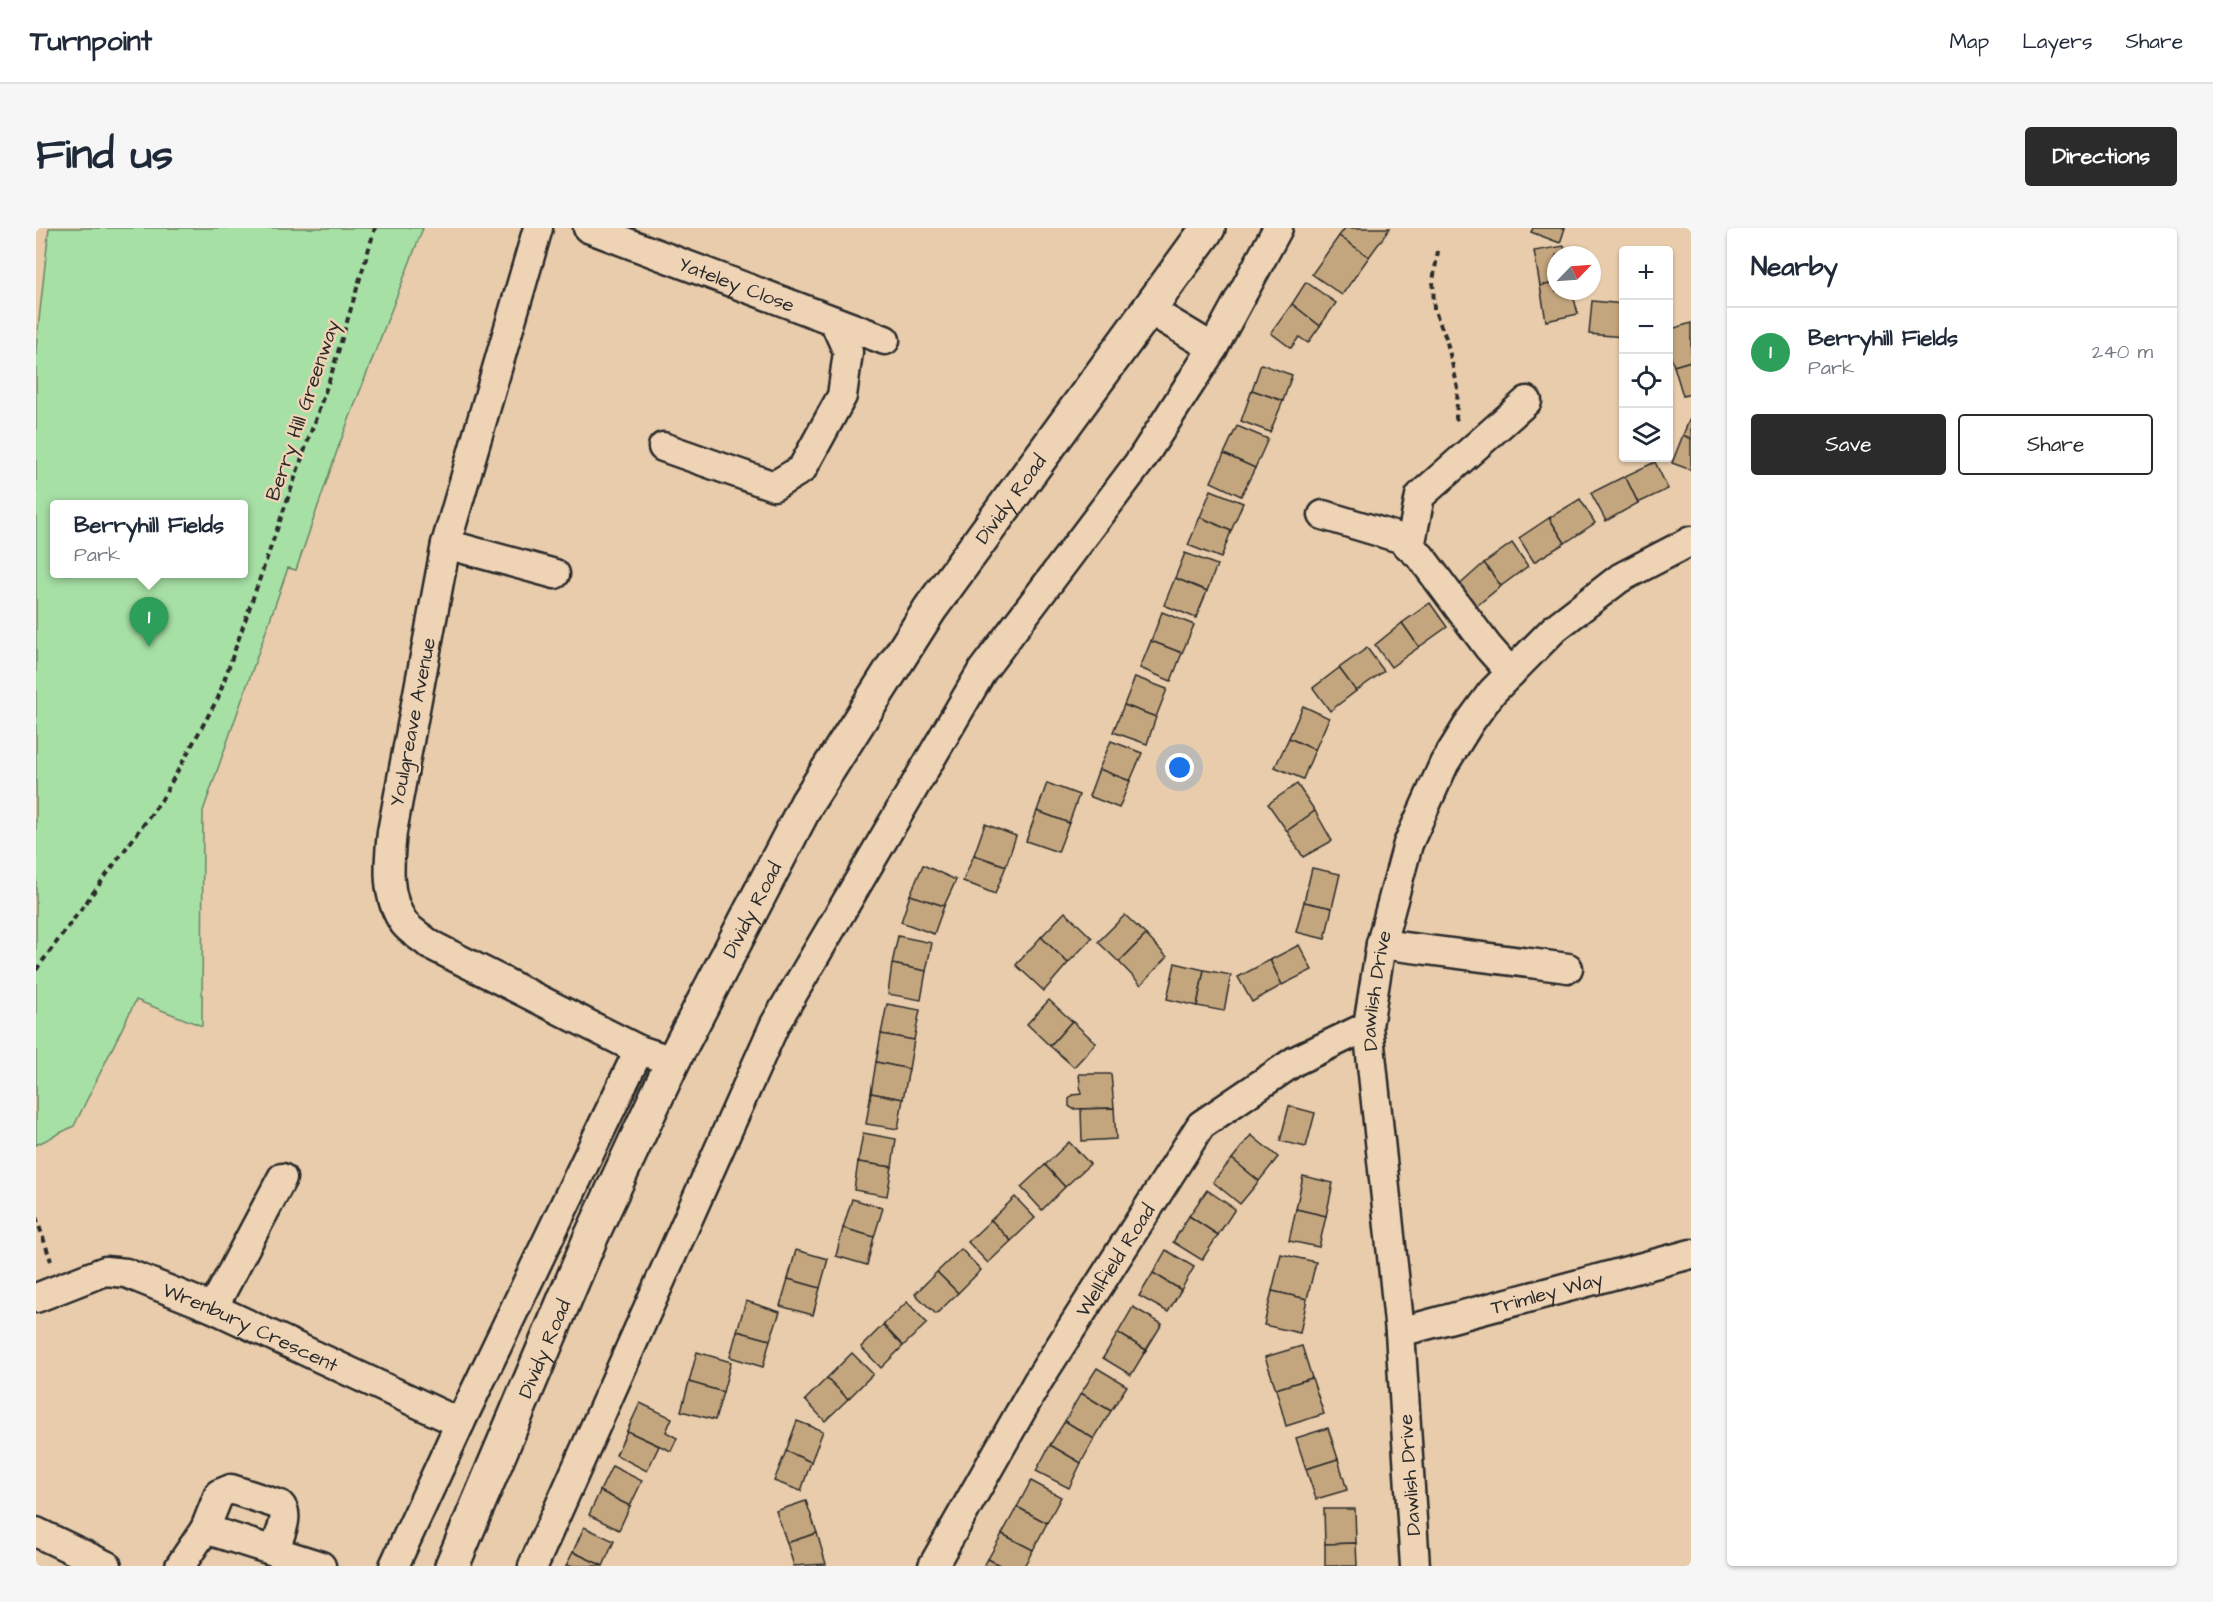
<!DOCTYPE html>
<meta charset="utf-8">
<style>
body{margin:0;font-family:"Architects Daughter",sans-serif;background:#f6f6f7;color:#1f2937}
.controls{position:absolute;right:18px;top:18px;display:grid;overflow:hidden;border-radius:6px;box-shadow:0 2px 4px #0004}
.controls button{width:54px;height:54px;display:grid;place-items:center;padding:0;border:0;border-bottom:2px solid #e0e1e3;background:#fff;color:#1f2937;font:30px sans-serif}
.compass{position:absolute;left:1511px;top:18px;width:54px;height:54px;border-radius:50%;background:#fff;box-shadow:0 2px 4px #0004;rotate:65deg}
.you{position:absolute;left:1144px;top:540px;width:21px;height:21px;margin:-15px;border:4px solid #fff;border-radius:50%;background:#1a73e8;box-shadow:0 0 0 9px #1a73e833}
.badge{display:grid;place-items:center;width:39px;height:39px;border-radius:50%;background:#2b2b2b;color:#fff;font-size:20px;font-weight:700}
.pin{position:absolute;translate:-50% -50px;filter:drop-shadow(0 2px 3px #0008)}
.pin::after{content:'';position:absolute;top:32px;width:21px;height:18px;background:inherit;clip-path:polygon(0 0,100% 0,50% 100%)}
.popup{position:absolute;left:14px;top:272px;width:198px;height:78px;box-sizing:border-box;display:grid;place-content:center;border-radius:6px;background:#fff;filter:drop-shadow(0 2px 4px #0005);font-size:20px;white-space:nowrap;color:#747a83}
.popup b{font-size:22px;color:#1f2937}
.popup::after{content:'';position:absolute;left:50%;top:100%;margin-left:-12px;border:12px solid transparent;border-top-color:#fff}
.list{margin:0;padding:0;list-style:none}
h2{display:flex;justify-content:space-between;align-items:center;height:78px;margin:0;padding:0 24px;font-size:26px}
h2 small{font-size:20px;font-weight:400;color:#747a83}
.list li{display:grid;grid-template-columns:39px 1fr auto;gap:18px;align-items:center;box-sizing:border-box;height:90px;padding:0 24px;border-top:2px solid #e0e1e3}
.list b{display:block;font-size:22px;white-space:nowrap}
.list p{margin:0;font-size:20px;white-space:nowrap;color:#747a83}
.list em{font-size:20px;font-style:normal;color:#747a83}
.actions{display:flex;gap:12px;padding:18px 24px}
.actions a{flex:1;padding:14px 0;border:2px solid #2b2b2b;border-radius:6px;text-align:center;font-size:21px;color:#2b2b2b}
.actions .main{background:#2b2b2b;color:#fff}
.icon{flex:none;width:33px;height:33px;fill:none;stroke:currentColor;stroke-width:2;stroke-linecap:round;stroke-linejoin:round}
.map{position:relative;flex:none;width:1655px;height:1338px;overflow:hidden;border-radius:6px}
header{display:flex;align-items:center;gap:36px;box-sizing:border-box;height:84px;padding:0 30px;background:#fff;border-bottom:2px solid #e0e1e3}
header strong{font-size:28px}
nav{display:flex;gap:33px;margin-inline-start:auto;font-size:21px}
.intro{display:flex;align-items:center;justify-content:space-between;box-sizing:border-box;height:144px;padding:0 36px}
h1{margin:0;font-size:42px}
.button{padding:15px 27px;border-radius:6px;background:#2b2b2b;color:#fff;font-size:21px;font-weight:700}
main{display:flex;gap:36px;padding:0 36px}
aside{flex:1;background:#fff;border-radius:6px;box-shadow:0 2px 4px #0004}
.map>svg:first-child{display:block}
.green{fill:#a7e0a5;stroke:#698668;stroke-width:1.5;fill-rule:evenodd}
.building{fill:#c4a67e;stroke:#2b2b2b;stroke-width:1.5}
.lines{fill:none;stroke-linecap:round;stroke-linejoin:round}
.minor-casing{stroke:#2b2b2b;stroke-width:33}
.major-casing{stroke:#2b2b2b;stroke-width:38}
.path{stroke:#2b2b2b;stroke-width:4;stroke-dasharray:6 4.5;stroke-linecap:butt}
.minor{stroke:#eed3b5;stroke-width:28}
.major{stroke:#eed3b5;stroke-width:33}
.labels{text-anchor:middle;stroke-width:5;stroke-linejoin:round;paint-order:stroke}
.street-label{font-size:20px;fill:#2b2b2b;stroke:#eed3b5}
</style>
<header>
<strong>Turnpoint</strong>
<nav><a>Map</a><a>Layers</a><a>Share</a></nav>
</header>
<div class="intro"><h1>Find us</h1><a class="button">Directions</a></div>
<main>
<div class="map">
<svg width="1655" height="1338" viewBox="0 0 1655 1338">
<rect width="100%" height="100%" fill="#e8ccab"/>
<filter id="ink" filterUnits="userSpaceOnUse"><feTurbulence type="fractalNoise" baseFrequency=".0167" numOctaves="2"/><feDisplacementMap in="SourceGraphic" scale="12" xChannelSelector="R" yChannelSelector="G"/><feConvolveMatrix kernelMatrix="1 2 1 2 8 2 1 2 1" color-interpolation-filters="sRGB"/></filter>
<g filter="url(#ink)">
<path class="green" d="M13 0H387L302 220 260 342 252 340 167 583 166 798 100 772 38 898 0 917V120ZM207 276V346H18V276Z"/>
<g class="building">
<path d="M1309 0H1354L1333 29 1303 8Z"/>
<path d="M1497 0H1529L1524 15 1495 4Z"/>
<path d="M1303 8 1333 29 1306 67 1276 46Z"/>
<path d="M1528 18 1530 27H1520V55L1504 58 1498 23Z"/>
<path d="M1270 54 1300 75 1284 98 1256 76Z"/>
<path d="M1520 55V63H1536L1542 86 1510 93 1504 58Z"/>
<path d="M1556 73 1588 76V109L1553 106Z"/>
<path d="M1256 76 1284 98 1272 115 1263 109 1255 120 1235 105Z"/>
<path d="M1655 95V133L1638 138 1632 121V102Z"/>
<path d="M1655 133V166L1647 168 1638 138Z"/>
<path d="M1225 136 1256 147 1247 173 1216 162Z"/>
<path d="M1216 162 1247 173 1234 204 1205 193Z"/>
<path d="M1655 188V211L1647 207Z"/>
<path d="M1201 198 1232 211 1219 240 1188 226Z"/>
<path d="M1647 207 1655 211V242L1636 235Z"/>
<path d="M1188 226 1219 240 1205 268 1175 254Z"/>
<path d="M1619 234 1632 261 1602 275 1589 248Z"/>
<path d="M1589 248 1602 275 1570 293 1555 265Z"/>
<path d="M1175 262 1207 275 1195 303 1164 289Z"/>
<path d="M1544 271 1559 295 1529 315 1513 290Z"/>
<path d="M1164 289 1195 303 1185 330 1152 317Z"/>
<path d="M1513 290 1529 315 1498 334 1483 310Z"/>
<path d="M1476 315 1492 338 1465 358 1448 335Z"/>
<path d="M1149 325 1181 337 1171 363 1139 350Z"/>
<path d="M1448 335 1465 358 1438 380 1420 360Z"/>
<path d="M1139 350 1171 363 1160 390 1128 377Z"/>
<path d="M1394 375 1411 399 1383 419 1366 395Z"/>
<path d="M1126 384 1158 397 1146 425 1115 413Z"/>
<path d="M1366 395 1383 419 1355 439 1339 417Z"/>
<path d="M1115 413 1146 425 1135 453 1104 440Z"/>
<path d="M1331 420 1348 443 1320 463 1303 440Z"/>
<path d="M1303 440 1320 463 1294 483 1277 460Z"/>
<path d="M1099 449 1131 461 1120 489 1088 477Z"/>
<path d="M1088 477 1120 489 1111 516 1077 504Z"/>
<path d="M1267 478 1293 490 1279 522 1253 510Z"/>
<path d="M1253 510 1279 522 1267 551 1239 539Z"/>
<path d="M1075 513 1106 525 1094 553 1063 541Z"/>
<path d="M1063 541 1094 553 1083 580 1053 568Z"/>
<path d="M1011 555 1043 567 1033 595 1001 583Z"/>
<path d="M1261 556 1279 583 1251 603 1232 576Z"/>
<path d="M1001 583 1033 595 1022 624 990 613Z"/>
<path d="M1279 583 1296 613 1267 629 1251 603Z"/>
<path d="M949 596 980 608 970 638 938 627Z"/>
<path d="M938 627 970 638 959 666 927 653Z"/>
<path d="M887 637 920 652 908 678 874 667Z"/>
<path d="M1276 640 1304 646 1296 680 1268 674Z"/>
<path d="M874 667 908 678 898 706 865 694Z"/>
<path d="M1268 674 1296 680 1289 711 1260 704Z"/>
<path d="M1029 684 1056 710 1032 735 1005 709Z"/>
<path d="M1089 687 1110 707 1083 734 1062 714Z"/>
<path d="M1110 707 1131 729 1105 757 1083 734Z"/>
<path d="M862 708 896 715 890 743 856 736Z"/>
<path d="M1005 709 1032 735 1008 763 980 737Z"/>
<path d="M1263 717 1276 742 1246 757 1234 732Z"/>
<path d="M1234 732 1246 757 1216 774 1202 749Z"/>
<path d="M1139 735 1168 742 1161 778 1131 771Z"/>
<path d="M856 736 890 743 885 772 852 766Z"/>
<path d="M1168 742 1195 747 1188 783 1161 778Z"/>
<path d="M1013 772 1036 793 1014 818 991 796Z"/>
<path d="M851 776 884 782 878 812 845 806Z"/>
<path d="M1036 793 1060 815 1038 839 1014 818Z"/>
<path d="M845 806 878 812 873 841 840 834Z"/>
<path d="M840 834 873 841 867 871 835 865Z"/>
<path d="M1043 846H1075L1078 880 1037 881 1033 878V871L1037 867 1045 866Z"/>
<path d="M835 865 867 871 862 901 830 896Z"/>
<path d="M1253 878 1279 885 1270 919 1244 913Z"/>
<path d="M1078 880 1080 911 1046 913 1045 881Z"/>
<path d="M827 905 860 911 856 939 822 934Z"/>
<path d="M1215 907 1242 929 1223 953 1196 931Z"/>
<path d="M1033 914 1054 936 1029 959 1009 937Z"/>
<path d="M1196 931 1223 953 1204 976 1177 954Z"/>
<path d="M822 934 856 939 851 968 818 962Z"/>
<path d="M1009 937 1029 959 1006 982 985 959Z"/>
<path d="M1267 948 1297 955 1290 988 1260 981Z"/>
<path d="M1171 962 1199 981 1182 1007 1153 988Z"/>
<path d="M979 969 999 990 975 1013 955 992Z"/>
<path d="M816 971 847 980 838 1009 807 1000Z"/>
<path d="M1260 981 1290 988 1283 1019 1253 1013Z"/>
<path d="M1153 988 1182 1007 1166 1032 1137 1014Z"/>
<path d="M955 992 975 1013 952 1035 932 1014Z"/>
<path d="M807 1000 838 1009 831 1037 800 1028Z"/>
<path d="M925 1021 945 1042 922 1065 901 1044Z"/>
<path d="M760 1022 792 1031 784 1060 752 1051Z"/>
<path d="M1130 1022 1158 1039 1145 1062 1117 1045Z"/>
<path d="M1245 1026 1280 1034 1271 1071 1236 1063Z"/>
<path d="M901 1044 922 1065 900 1086 879 1066Z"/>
<path d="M1117 1045 1145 1062 1132 1084 1103 1068Z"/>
<path d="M752 1051 784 1060 777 1087 744 1078Z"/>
<path d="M1236 1063 1271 1071 1264 1105 1228 1097Z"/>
<path d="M710 1073 744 1084 734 1112 701 1103Z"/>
<path d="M871 1074 891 1095 867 1118 847 1097Z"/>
<path d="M1097 1079 1126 1096 1110 1122 1082 1105Z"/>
<path d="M847 1097 867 1118 845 1140 825 1119Z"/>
<path d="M701 1103 734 1112 727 1139 694 1129Z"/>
<path d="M1082 1105 1110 1122 1095 1147 1067 1130Z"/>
<path d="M1266 1118 1276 1150 1240 1161 1229 1129Z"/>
<path d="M661 1124 695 1134 687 1164 653 1154Z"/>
<path d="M816 1125 837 1146 812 1171 791 1150Z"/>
<path d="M1061 1140 1091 1158 1075 1183 1045 1165Z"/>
<path d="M791 1150 812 1171 789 1193 769 1172Z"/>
<path d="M1276 1150 1288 1186 1250 1198 1240 1161Z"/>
<path d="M653 1154 687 1164 679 1192 645 1183Z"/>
<path d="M1045 1165 1075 1183 1058 1211 1029 1193Z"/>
<path d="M604 1175 636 1190 630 1204 641 1210 635 1223 591 1203Z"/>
<path d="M761 1193 787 1203 775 1234 750 1223Z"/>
<path d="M1029 1193 1058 1211 1045 1235 1014 1217Z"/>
<path d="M1292 1200 1302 1231 1270 1241 1260 1210Z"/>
<path d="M591 1203 623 1218 611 1243 580 1227Z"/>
<path d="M1014 1217 1045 1235 1033 1260 1000 1243Z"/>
<path d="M750 1223 775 1234 765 1263 738 1253Z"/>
<path d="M1302 1231 1311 1262 1280 1271 1270 1241Z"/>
<path d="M576 1238 606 1253 594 1278 564 1263Z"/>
<path d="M995 1253 1025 1269 1011 1295 981 1279Z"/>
<path d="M564 1263 594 1278 583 1302 553 1287Z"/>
<path d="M770 1273 781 1305 751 1315 740 1283Z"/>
<path d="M981 1279 1011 1295 997 1322 966 1306Z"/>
<path d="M1288 1281H1319L1320 1315 1289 1316Z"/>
<path d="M548 1299 578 1313 567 1338 537 1324Z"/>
<path d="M781 1305 790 1336 758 1338 751 1315Z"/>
<path d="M966 1306 997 1322 988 1338H965L952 1331Z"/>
<path d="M1320 1315 1321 1338H1289V1316Z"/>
<path d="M537 1324 567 1338H530Z"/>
<path d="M952 1331 965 1338H948Z"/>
</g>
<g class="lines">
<g class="minor-casing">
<g id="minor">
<path d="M502 0 410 316 356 604C353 634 349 668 368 695 374 703 385 709 393 716L603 822 637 833"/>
<path id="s1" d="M552 0 849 112"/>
<path d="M1112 81 1177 120"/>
<path d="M627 219 738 258 766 241 806 168 812 124 798 93"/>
<path d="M1287 287 1364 310 1385 329 1452 419 1475 445"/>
<path d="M410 316 519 346"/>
<path d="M1374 319 1384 268 1491 173"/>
<path d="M1345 716 1532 740"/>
<path id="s2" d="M0 1070 69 1043 90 1045 177 1080 424 1195"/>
<path d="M177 1080 246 950"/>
<path id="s3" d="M1364 1104 1655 1026"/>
<path d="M169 1301 183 1266 195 1261 244 1277C255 1288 242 1310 238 1323"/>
<path d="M0 1304 71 1338"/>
<path d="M144 1338 169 1301 285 1338"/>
<path d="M358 1338 424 1195 603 822"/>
<path d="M497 1338 739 796 946 443 1105 232 1177 120 1242 0"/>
<path id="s4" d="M897 1338 1002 1153 1165 897 1259 833 1332 798"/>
<path id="s5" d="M1379 1338 1364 1104 1332 798 1345 716 1372 616 1408 536 1434 494 1456 464 1519 400 1584 350 1655 313"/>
</g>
</g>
<g class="major-casing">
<g id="major">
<path id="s6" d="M416 1338 555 1009 637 833 771 575 894 381 1172 0"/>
</g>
</g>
<g class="path">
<path d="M1402 23 1397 53 1398 81 1410 110 1422 160 1420 190 1422 195"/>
<path d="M0 742 125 573 182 470 296 144 339 0"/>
<path d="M0 989 15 1033"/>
</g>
<use href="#minor" class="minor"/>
<use href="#major" class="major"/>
</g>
</g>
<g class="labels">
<g class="street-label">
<text dy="7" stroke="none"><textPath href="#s1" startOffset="159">Yateley Close</textPath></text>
<text transform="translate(266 182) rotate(-71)" y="7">Berry Hill Greenway</text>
<text dy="7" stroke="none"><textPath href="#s6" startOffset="1208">Dividy Road</textPath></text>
<text transform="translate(376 494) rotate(-79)" y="7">Youlgreave Avenue</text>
<text dy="7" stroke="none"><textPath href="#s6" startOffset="722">Dividy Road</textPath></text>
<text dy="7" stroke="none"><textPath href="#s5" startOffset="578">Dawlish Drive</textPath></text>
<text dy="7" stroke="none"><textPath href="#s4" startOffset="356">Wellfield Road</textPath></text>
<text dy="7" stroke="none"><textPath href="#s3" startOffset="152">Trimley Way</textPath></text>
<text dy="7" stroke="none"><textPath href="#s2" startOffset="231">Wrenbury Crescent</textPath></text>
<text dy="7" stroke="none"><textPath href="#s6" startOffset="236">Dividy Road</textPath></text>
<text transform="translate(1373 1247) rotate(-94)" y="7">Dawlish Drive</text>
</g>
</g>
</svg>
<div class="controls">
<button>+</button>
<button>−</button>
<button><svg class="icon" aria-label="locate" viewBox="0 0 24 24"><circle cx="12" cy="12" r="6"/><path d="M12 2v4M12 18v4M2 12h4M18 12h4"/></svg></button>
<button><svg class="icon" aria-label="layers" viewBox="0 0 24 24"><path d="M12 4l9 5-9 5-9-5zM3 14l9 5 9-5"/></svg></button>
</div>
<svg class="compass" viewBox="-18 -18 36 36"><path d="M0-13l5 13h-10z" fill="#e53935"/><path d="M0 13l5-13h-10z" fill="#747a83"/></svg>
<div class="you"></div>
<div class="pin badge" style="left:113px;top:419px;background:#2e9e5b">1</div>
<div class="popup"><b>Berryhill Fields</b>Park</div>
</div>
<aside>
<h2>Nearby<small></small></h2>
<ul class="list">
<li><span class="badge" style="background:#2e9e5b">1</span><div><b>Berryhill Fields</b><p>Park</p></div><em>240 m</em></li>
</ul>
<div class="actions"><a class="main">Save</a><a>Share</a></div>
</aside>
</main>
